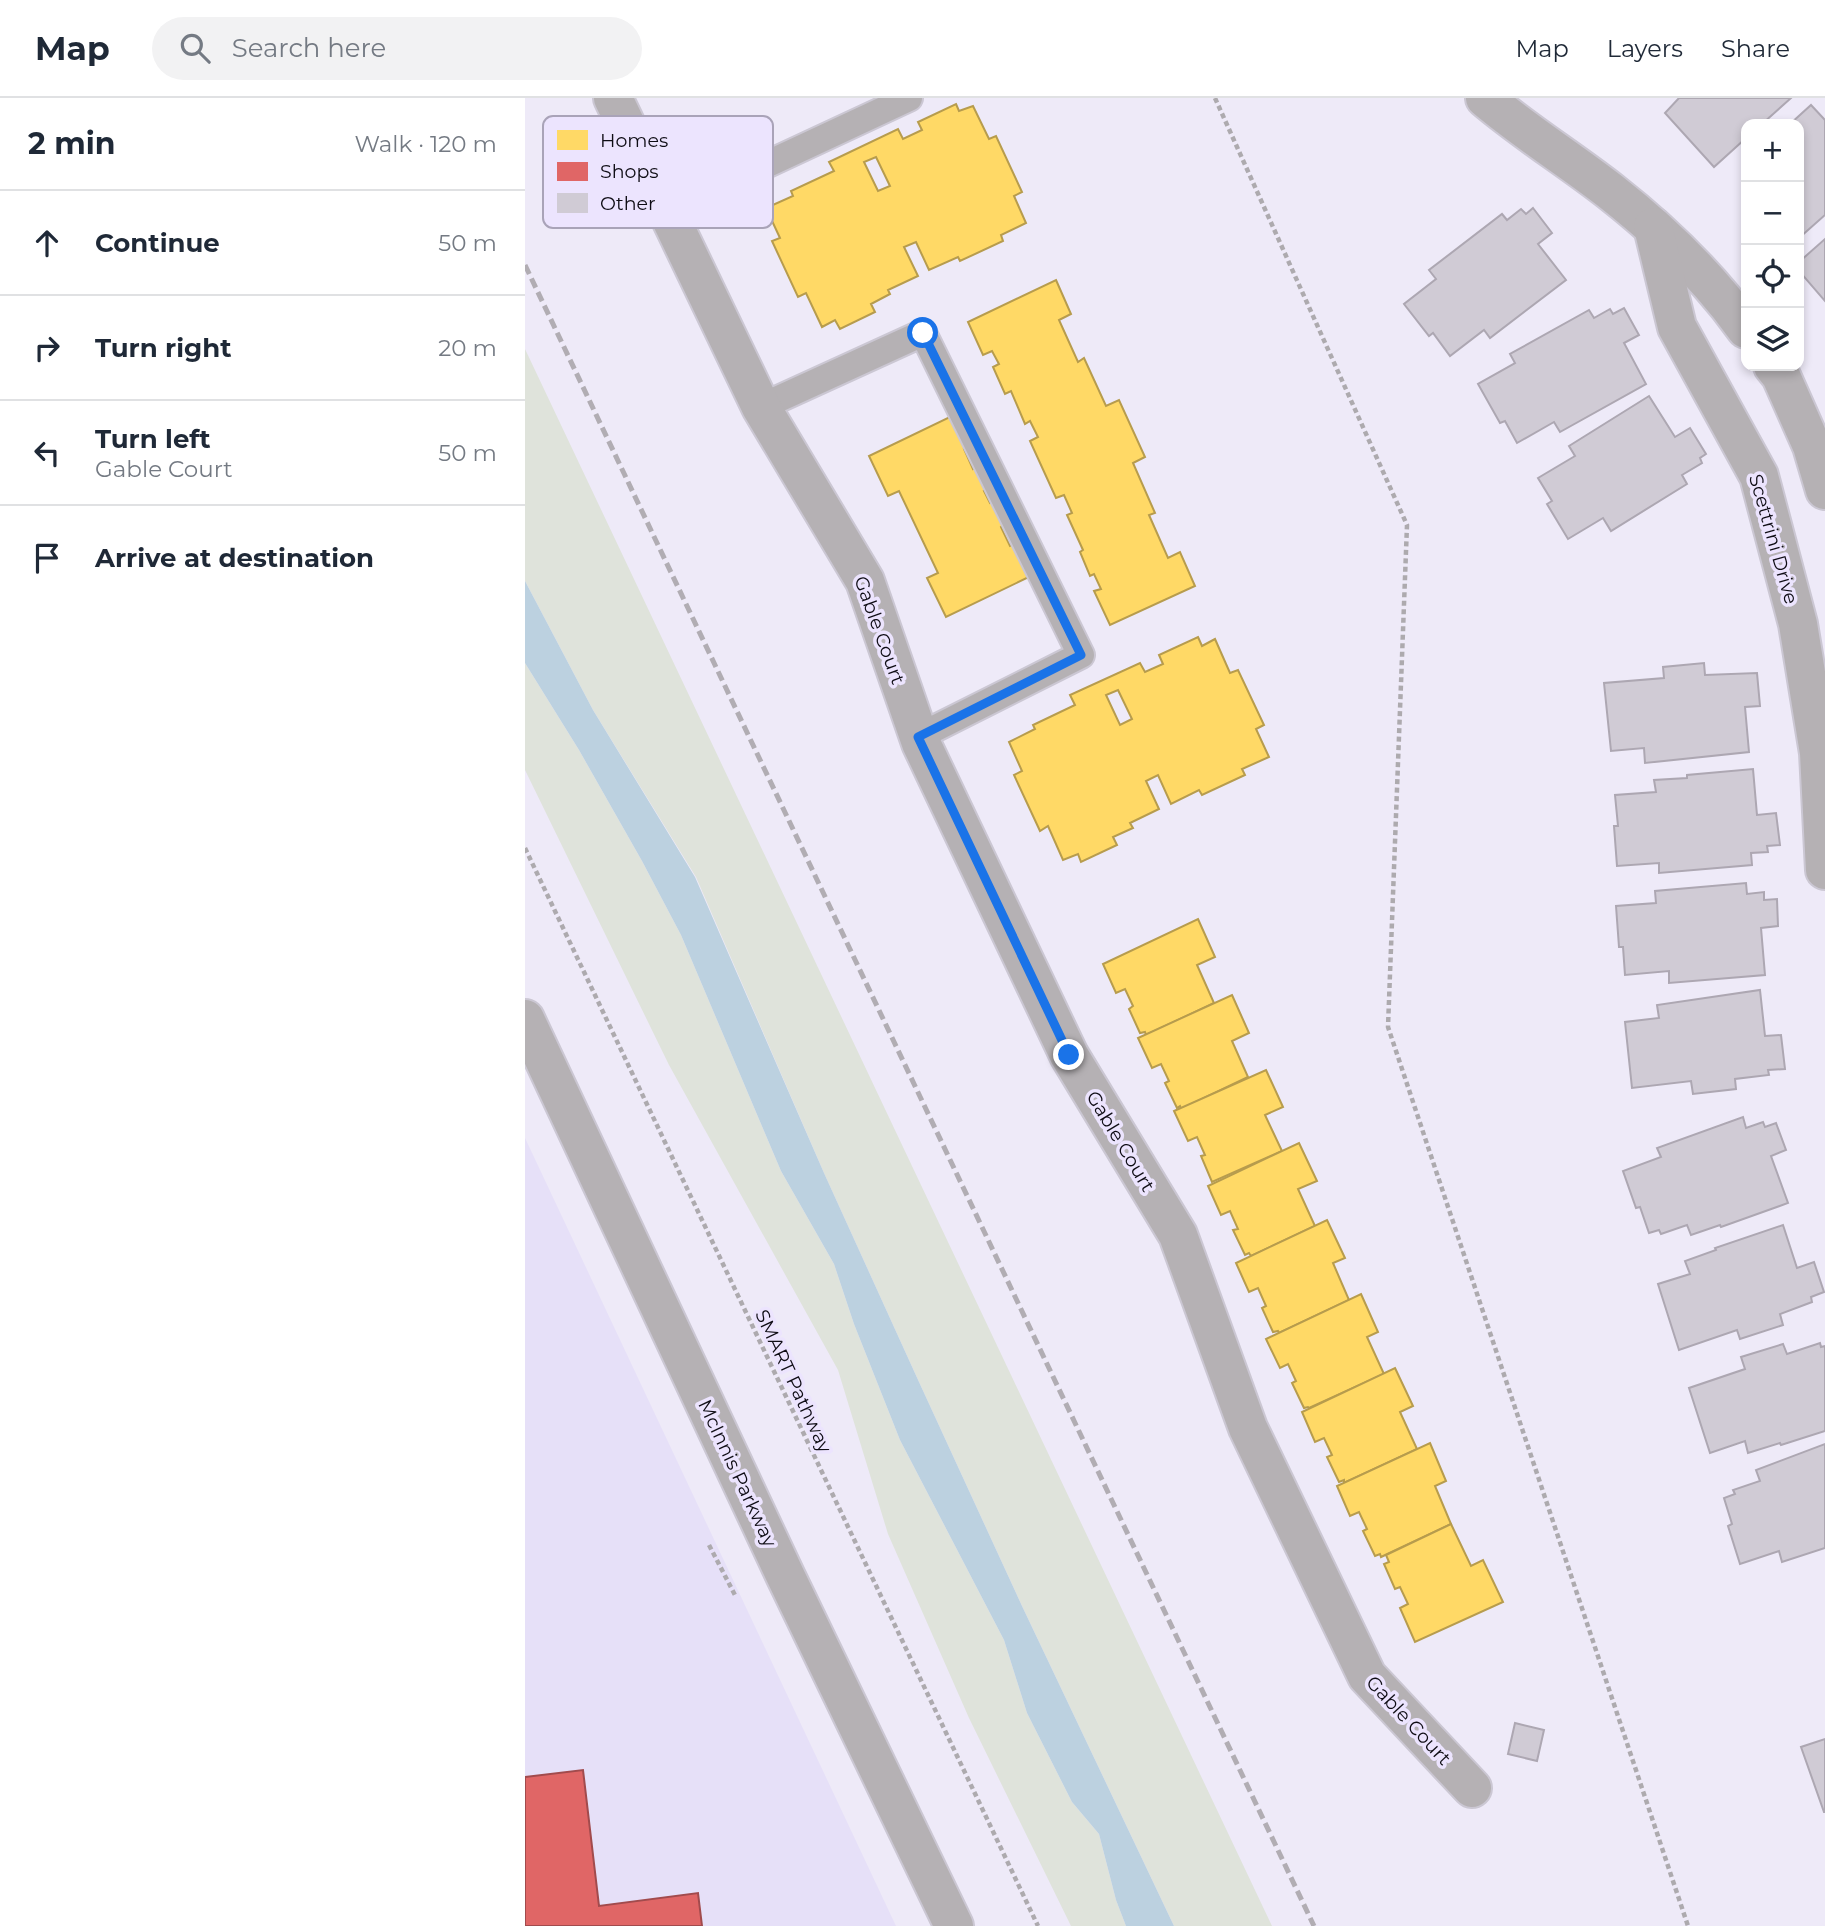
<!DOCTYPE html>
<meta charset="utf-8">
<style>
body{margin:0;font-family:Montserrat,sans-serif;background:#f2f2f3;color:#1f2937}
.controls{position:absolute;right:21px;top:21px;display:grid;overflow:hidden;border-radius:14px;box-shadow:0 4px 10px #0003}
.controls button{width:63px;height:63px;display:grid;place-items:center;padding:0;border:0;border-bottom:2px solid #e0e1e3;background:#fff;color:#1f2937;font:35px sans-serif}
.stop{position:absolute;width:21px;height:21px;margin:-16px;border:5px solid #1a73e8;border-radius:50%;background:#fff}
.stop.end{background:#1a73e8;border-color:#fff;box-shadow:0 2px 7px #0008}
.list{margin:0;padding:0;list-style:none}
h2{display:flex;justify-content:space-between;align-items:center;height:91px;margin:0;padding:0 28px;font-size:30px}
h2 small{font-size:23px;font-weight:400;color:#747a83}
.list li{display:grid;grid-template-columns:46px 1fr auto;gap:21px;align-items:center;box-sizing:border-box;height:105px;padding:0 28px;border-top:2px solid #e0e1e3}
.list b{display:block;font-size:26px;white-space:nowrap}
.list p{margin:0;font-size:23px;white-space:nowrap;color:#747a83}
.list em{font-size:23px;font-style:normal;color:#747a83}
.icon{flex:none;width:38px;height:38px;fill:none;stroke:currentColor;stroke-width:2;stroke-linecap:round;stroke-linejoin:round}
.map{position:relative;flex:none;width:1300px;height:1828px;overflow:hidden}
header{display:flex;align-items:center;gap:42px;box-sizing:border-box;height:98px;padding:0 35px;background:#fff;border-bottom:2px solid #e0e1e3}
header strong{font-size:33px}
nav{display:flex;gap:38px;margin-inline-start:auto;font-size:24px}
.search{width:490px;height:63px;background:#f2f2f3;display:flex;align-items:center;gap:18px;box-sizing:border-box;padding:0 24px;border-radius:38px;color:#747a83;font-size:26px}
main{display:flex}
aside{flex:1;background:#fff}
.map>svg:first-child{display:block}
.built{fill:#e6e0f8}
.green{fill:#dfe3db}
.water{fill:#bcd1e0}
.homes{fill:#ffd966;stroke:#b79c4d;stroke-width:2;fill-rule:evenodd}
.shops{fill:#e06666;stroke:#a14b4d;stroke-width:2}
.building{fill:#d0cbd5;stroke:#ada7b2;stroke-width:2}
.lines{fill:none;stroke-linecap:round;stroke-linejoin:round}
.service-casing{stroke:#cbc7d3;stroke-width:30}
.minor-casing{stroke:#cbc7d3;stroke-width:42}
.path{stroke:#adaaae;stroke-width:4.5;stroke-dasharray:5 3.5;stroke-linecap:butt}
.service{stroke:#b5b1b4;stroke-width:26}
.minor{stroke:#b5b1b4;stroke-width:38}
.rail{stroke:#b1adb3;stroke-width:5;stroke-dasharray:10 5;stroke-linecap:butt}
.route{stroke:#1a73e8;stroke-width:9}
.labels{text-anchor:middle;stroke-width:7;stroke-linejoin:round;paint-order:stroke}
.street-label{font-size:19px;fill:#0e0c14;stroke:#ece4fe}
.key{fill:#ece4fe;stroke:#a9a3b8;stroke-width:2}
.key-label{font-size:19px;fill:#0e0c14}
</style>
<header>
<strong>Map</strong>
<div class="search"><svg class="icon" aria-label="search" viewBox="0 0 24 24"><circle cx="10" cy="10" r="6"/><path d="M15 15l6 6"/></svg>Search here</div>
<nav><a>Map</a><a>Layers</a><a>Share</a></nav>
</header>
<main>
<aside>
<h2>2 min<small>Walk · 120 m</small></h2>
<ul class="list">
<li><svg class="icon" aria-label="ahead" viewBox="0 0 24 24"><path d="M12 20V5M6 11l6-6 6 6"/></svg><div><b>Continue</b></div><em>50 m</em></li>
<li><svg class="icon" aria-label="right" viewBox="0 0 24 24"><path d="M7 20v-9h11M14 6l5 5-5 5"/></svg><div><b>Turn right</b></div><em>20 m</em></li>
<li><svg class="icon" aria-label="left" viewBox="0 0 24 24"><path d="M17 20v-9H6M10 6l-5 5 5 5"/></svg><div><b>Turn left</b><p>Gable Court</p></div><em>50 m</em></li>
<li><svg class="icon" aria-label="arrive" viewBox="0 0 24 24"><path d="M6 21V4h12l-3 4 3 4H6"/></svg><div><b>Arrive at destination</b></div></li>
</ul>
</aside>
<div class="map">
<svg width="1300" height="1828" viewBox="0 0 1300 1828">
<rect width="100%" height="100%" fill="#eeeaf8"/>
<path class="built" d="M0 1040 371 1828H0Z"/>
<g class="green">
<path d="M0 251 747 1828H649L497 1508 394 1284 299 1075 171 779 68 612 0 483Z"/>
<path d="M0 565 54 652 117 763 156 837 256 1073 309 1166 329 1226 375 1342 479 1542 502 1615 547 1704 574 1736 591 1802 601 1828H546L444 1620 363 1436 313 1272 144 967 0 672Z"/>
</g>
<path class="water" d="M0 483 68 612 170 779 299 1075 394 1284 497 1508 649 1828H601L591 1802 574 1736 547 1704 502 1615 479 1542 375 1342 329 1226 309 1166 256 1073 156 837 117 763 54 652 0 565Z"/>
<g class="homes">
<path d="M431 6 434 13 448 8 464 41 471 38 497 94 489 98 501 125 476 137 478 143 435 163 433 159 404 172 391 144 379 149 393 178 363 192 365 196 346 206 350 214 315 231 310 222 297 229 281 195 273 199 247 143 255 140 241 110 268 98 266 93 309 73 304 64 373 31 378 41 397 32 393 24ZM351 59 365 88 353 93 339 64Z"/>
<path d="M531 182 546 216 534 222 553 264 559 260 581 308 594 302 620 359 608 365 630 415 624 417 643 460 655 454 670 488 585 527 569 493 576 491 569 476 565 478 555 454 558 452 542 417 547 415 539 397 531 400 505 343 513 339 505 323 500 326 486 293 480 296 468 269 474 266 467 253 458 257 443 224Z"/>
<path d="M431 316 446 347 439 351 448 371 453 368 464 391 459 393 465 405 469 403 480 426 476 429 485 448 493 444 508 477 421 519 402 480 413 475 374 393 363 398 344 358Z"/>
<path d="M673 539 677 548 690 541 705 575 713 572 739 627 731 631 744 659 717 671 720 677 677 697 674 692 646 706 633 677 621 683 634 711 605 725 608 730 588 739 592 747 556 764 553 756 538 762 523 728 515 733 489 677 497 673 484 644 510 631 508 627 550 607 545 597 615 565 620 574 638 566 634 557ZM593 592 607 621 595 627 581 597Z"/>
<path d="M673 821 690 859 672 867 689 905 621 937 620 934 615 935 604 911 608 908 600 891 591 895 578 866Z"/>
<path d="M707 897 724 935 707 943 723 979 656 1011 655 1008 652 1010 640 985 644 983 636 966 627 970 613 940Z"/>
<path d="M741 972 758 1009 740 1017 757 1053 687 1084 676 1058 680 1057 672 1039 663 1043 649 1013Z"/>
<path d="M774 1045 792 1083 773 1091 790 1128 726 1158 724 1155 720 1157 708 1132 713 1131 705 1113 696 1117 683 1088Z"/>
<path d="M802 1122 820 1160 808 1165 824 1202 754 1235 753 1233 748 1234 737 1210 741 1208 733 1190 724 1194 711 1165Z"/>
<path d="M836 1196 853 1234 842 1239 859 1276 784 1310 783 1309 779 1310 767 1285 771 1283 763 1266 755 1270 741 1241Z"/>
<path d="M870 1270 888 1308 875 1314 892 1351 819 1385V1382L814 1384 802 1359 807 1357 799 1340 790 1344 777 1314Z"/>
<path d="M905 1345 921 1383 910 1388 926 1426 856 1459 855 1456 850 1458 838 1433 842 1431 834 1414 825 1418 812 1388Z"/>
<path d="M926 1426 946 1468 958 1462 978 1504 890 1544 875 1510 883 1506 875 1489 870 1491 859 1466 864 1464 861 1457Z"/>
</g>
<path class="shops" d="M58 1672 74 1808 173 1795 177 1828H0V1679Z"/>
<g class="building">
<path d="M1154 0H1266L1237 26H1221V40L1189 69 1140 15Z"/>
<path d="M1286 7 1300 22V117L1274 140V26H1265Z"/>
<path d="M1008 110 1027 135 1013 146 1041 182 965 240 959 232 925 258 908 235 904 238 879 206 911 181 904 172 977 116 982 122 996 111 1001 116Z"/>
<path d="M1300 141V203L1274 173V164Z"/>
<path d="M1099 210 1114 237 1099 245 1121 286 1035 334 1029 324 992 345 980 323 975 325 953 286 990 265 985 256 1064 212 1069 220 1085 211 1088 216Z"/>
<path d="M1124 298 1150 339 1165 330 1181 356 1175 360 1177 365 1157 377 1162 386 1086 433 1078 420 1043 441 1022 406 1027 403 1013 380 1050 358 1044 348Z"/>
<path d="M1179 565 1180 577 1232 575 1235 608 1220 609 1224 654 1120 665 1119 650 1086 653 1079 585 1139 580 1138 569Z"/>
<path d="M1228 671 1232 717 1251 715 1255 747 1242 748 1243 754 1226 755 1227 767 1134 775V765L1092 768 1089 728H1093L1090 697 1131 694 1129 682 1162 680V677Z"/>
<path d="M1221 785 1222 796 1239 794V802L1252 801 1253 828 1236 830 1240 877 1144 885V873L1100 877 1098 849H1094L1091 808 1131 805 1130 793Z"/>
<path d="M1235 892 1240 938 1256 937 1260 971 1243 972 1244 977 1210 981 1211 991 1168 996 1166 983 1107 990 1100 924 1134 920 1132 907Z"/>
<path d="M1218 1019 1221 1030 1238 1024 1240 1029 1251 1025 1261 1052 1246 1058 1263 1105 1196 1129 1195 1127 1166 1137 1162 1127 1136 1136 1134 1132 1124 1135 1115 1109 1111 1110 1098 1073 1136 1059 1132 1050Z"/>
<path d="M1258 1127 1272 1170 1289 1164 1299 1194 1286 1199 1287 1204 1255 1216 1258 1227 1215 1241 1212 1232 1154 1252 1133 1186 1165 1176 1160 1163 1191 1152 1190 1150Z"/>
<path d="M1295 1245 1296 1249 1300 1248V1333L1256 1347 1255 1345 1223 1355 1220 1343 1185 1355 1164 1290 1220 1271 1216 1259 1258 1246 1262 1256Z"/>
<path d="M1300 1346V1450L1257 1464 1254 1453 1215 1466 1203 1428 1207 1426 1199 1400 1210 1396 1208 1392 1235 1383 1231 1372Z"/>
<path d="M990 1625 1019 1632 1012 1663 983 1656Z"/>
<path d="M1300 1641V1714H1299L1276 1649Z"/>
</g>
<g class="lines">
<g class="service-casing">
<g id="service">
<path d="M142 113 384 0"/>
<path d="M236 309 398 235 556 557 393 639"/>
</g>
</g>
<g class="minor-casing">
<g id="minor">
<path d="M88 0 236 309 340 483 396 645 544 957 653 1137 723 1330 842 1578 947 1690"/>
<path d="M960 0C1000 34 1044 61 1085 93 1136 133 1184 179 1221 231"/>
<path d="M1128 129 1152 229 1234 378 1273 526 1294 655 1300 772"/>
<path d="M1248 268 1256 278 1287 348 1300 392"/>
<path d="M0 921 260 1477 429 1828"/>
</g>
</g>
<g class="path">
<path d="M690 0 882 427 863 929 1163 1828"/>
<path d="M0 750 513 1828"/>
<path d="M184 1447 211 1499"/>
</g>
<use href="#service" class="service"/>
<use href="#minor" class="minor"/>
<path class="rail" d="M0 167 789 1828"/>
</g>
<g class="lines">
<path class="route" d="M398 235 556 557 393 639 544 957"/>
</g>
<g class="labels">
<g class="street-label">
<text transform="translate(1249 441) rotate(74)" y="7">Scettrini Drive</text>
<text transform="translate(355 532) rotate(70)" y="7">Gable Court</text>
<text transform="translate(596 1043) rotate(59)" y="7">Gable Court</text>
<text transform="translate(269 1283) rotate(65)" y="7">SMART Pathway</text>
<text transform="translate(213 1375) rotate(65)" y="7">McInnis Parkway</text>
<text transform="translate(884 1622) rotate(47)" y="7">Gable Court</text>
</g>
</g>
<rect x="18" y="18" width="230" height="112" rx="10" class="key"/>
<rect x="32" y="32" width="31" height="20" fill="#ffd966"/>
<rect x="32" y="64" width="31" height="19" fill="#e06666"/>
<rect x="32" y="95" width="31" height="20" fill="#d0cbd5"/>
<g class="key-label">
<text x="75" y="49">Homes</text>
<text x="75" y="80">Shops</text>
<text x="75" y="112">Other</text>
</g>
</svg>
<div class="controls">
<button>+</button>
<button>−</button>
<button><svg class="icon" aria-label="locate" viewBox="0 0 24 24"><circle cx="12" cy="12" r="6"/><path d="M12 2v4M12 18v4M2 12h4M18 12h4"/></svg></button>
<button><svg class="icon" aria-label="layers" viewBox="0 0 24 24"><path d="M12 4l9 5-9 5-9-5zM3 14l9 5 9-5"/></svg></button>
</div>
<div class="stop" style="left:398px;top:235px"></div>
<div class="stop end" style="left:544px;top:957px"></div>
</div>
</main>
